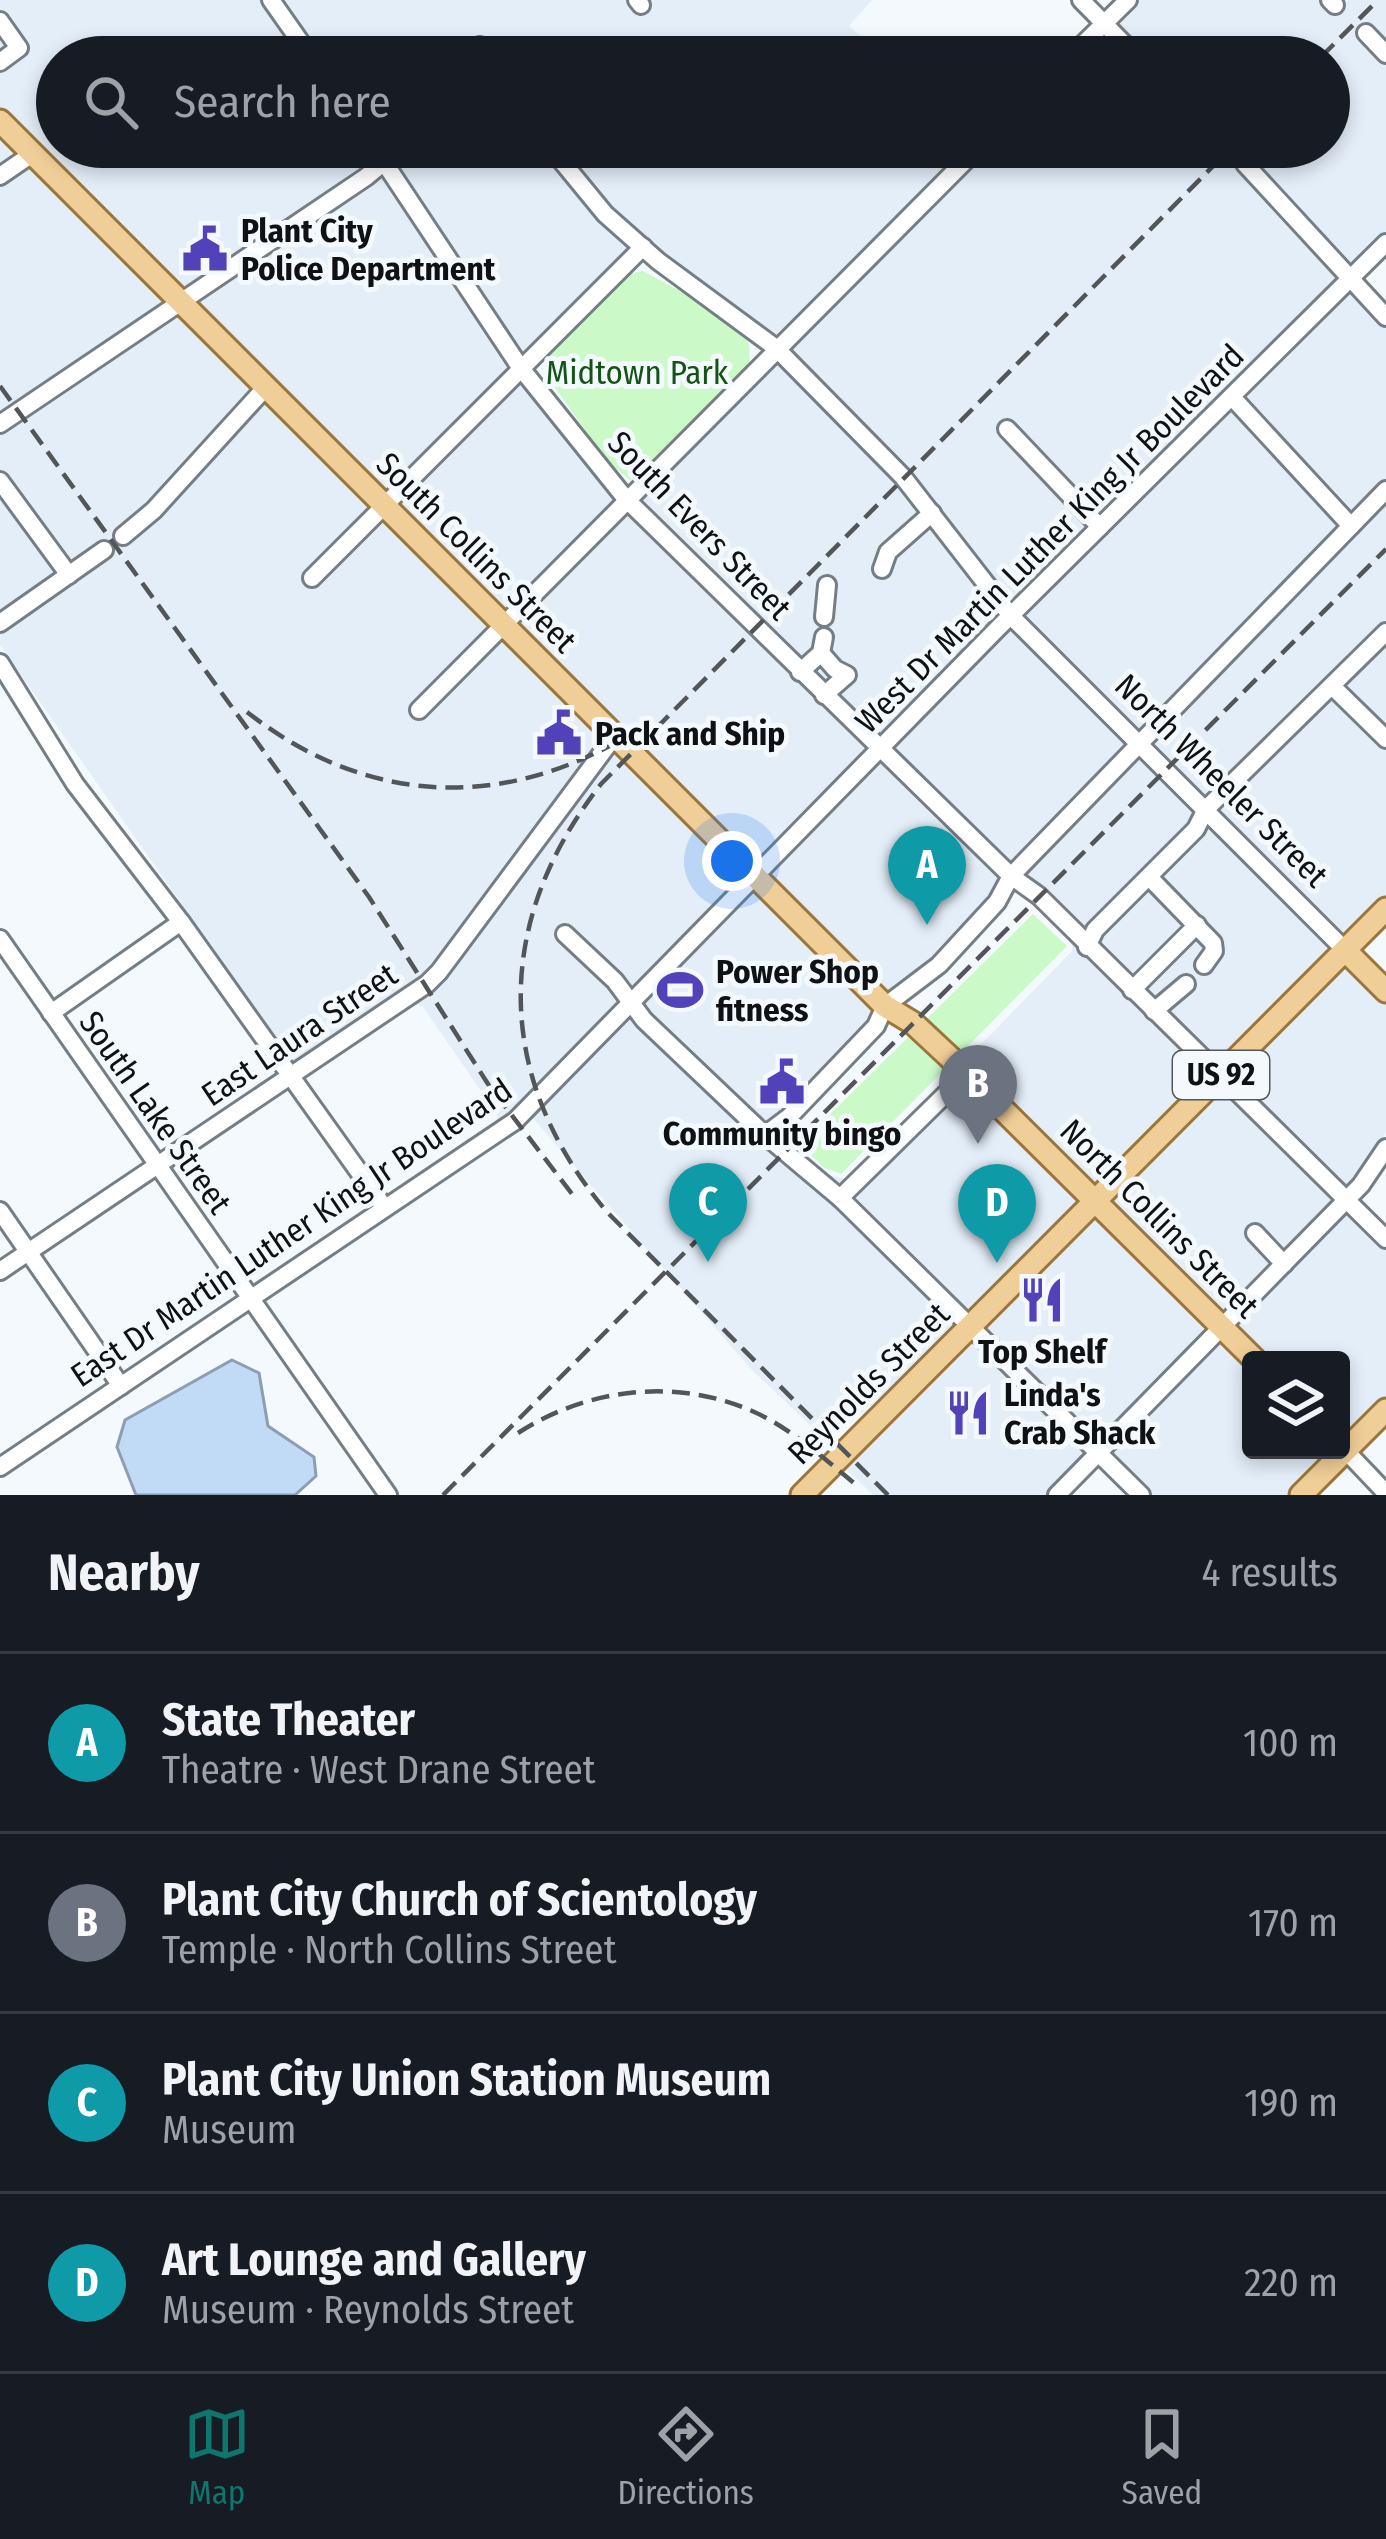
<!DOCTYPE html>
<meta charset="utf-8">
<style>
body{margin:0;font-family:"Fira Sans Condensed",sans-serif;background:#20242c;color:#f1f3f6}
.controls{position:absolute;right:36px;bottom:36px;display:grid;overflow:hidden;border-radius:12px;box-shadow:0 6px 18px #0003}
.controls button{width:108px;height:108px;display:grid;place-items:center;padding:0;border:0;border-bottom:3px solid #363941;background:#171b24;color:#f1f3f6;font:60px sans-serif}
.you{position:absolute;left:732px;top:861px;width:42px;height:42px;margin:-30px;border:9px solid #fff;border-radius:50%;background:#1a73e8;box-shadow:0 0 0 18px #1a73e833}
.badge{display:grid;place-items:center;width:78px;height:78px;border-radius:50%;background:#0f766e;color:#fff;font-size:39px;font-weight:700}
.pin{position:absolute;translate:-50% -99px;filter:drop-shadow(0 3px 6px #0008)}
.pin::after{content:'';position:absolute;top:63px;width:42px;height:36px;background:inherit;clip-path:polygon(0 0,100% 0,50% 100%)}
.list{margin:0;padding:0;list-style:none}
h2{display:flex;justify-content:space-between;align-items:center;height:156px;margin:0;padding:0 48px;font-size:51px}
h2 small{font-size:39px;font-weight:400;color:#9ea1a6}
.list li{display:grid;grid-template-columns:78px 1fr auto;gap:36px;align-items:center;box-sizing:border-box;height:180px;padding:0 48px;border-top:3px solid #363941}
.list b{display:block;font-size:45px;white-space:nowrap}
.list p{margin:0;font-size:39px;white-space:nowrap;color:#9ea1a6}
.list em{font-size:39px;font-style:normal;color:#9ea1a6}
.icon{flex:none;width:66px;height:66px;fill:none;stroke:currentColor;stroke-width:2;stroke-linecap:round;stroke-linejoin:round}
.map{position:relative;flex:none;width:1386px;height:1495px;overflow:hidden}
.search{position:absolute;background:#171b24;box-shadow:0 6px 18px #0003;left:36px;right:36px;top:36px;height:132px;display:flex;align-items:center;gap:30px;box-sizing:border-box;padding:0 42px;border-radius:66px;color:#9ea1a6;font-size:45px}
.sheet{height:876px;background:#171b24}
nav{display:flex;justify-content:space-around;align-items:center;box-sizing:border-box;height:168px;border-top:3px solid #363941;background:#171b24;font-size:33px;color:#9ea1a6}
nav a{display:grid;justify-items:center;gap:6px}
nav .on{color:#0f766e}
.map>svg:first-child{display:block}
.built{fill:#e3eef9}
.green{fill:#cbf9c8}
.water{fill:#c1daf5;stroke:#8c9eb2;stroke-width:3}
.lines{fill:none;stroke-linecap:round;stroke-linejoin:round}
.minor-casing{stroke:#767e85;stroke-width:22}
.major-casing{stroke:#9b763c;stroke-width:27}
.minor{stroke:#fff;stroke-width:16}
.major{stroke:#f0ce97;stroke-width:21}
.rail{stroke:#535659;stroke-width:4.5;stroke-dasharray:18 9;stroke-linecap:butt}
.labels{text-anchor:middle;stroke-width:10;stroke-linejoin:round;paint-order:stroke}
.shield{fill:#f4f9fe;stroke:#54575a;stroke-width:3}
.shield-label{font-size:30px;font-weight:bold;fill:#0f1114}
.poi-label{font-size:33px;font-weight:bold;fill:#0f1114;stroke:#f4f9fe;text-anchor:start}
.park-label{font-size:33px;fill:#125413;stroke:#f4f9fe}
.street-label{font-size:33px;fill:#0f1114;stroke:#f4f9fe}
</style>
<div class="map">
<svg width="1386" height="1495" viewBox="0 0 1386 1495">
<rect width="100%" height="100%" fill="#f4f9fe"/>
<g class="built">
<path d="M0 0H262L302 57H57V147H365L373 158 181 294 0 111Z"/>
<path d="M280 0H872L849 26 885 57H495L481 36 469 43 478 57H320Z"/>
<path d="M1140 0H1320L1335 16 1348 0H1386V44L1365 22 1355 32 1386 65V231L1348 268 1245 153 1235 163 1338 279 1099 516 1006 418 997 429 1089 527 1011 604 787 349 991 147H1329V57H1147L1115 24Z"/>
<path d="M0 132 169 302 0 414Z"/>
<path d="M416 147H541L599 219 631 247 520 354 394 163Z"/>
<path d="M559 147H967L775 337 662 255 610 209Z"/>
<path d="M382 172 510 365 384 494 193 306Z"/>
<path d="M1349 291 1386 328V479L1350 515 1243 398Z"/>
<path d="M181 314 255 386 148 504 113 533 122 546 160 516 267 398 374 505 301 576 311 588 385 517 491 623 409 709 420 721 503 634 603 738 433 966 397 996 294 1064 0 645V633L115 552 105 539 0 613V434Z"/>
<path d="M777 359 898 483 1000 615 879 738 637 499Z"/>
<path d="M520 379 615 498 501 612 396 506Z"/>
<path d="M1232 409 1340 525 1139 731 1022 616Z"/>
<path d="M1386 502V620L1205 798 1151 743Z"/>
<path d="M626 510 869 749 754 865 513 624Z"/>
<path d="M1011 627 1128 742 1010 865 891 750Z"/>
<path d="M1386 644V729L1343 687Z"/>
<path d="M1332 697 1386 749V897L1346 939 1216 809Z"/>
<path d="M615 749 744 876 631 988 563 923 555 934 621 999 533 1092 497 1122V1114L423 1007 414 1004 446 977Z"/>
<path d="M1140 754 1196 810 1189 824 1084 933 1050 894 1023 876Z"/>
<path d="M880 760 1001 877 991 897 933 959 885 996 766 877Z"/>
<path d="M1208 822 1335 950 1220 1065 1096 946 1102 935 1201 835Z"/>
<path d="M756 888 875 1007 869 1021 783 1111 765 1124 649 1015 641 1002Z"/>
<path d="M1073 943 1209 1075 1095 1190 965 1061 1072 951Z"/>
<path d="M1347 962 1386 1001V1132L1369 1164 1346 1189 1232 1076Z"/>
<path d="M630 1013 764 1145 835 1203 960 1325 829 1443 751 1369 531 1116Z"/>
<path d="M955 1072 1085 1200 971 1314 823 1174 846 1179Z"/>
<path d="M1221 1087 1336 1200 1221 1315 1107 1201Z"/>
<path d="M1348 1211 1386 1249V1398L1345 1439 1341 1435V1360H1266L1232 1326Z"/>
<path d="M1096 1212 1210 1325 1098 1440 983 1326Z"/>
<path d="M972 1337 1087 1450 1045 1495H873L843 1466Z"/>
<path d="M1222 1337 1251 1366V1450H1334L1289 1495H1152L1110 1452Z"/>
</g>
<g class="green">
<path d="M643 271C666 284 743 321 749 345 750 352 749 358 750 365L640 476 630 480 607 461 544 372 554 346 629 274Z"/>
<path d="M1033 914 1067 946 841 1174 823 1167 800 1144Z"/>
</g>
<path class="water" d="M232 1360 259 1373 268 1426 314 1457 316 1476 295 1495H136L117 1447 125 1420Z"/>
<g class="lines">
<g class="minor-casing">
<g id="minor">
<path d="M271 0 311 57"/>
<path d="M637 0 641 5"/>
<path d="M1081 0 1137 57"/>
<path d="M1330 0 1335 5"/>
<path d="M0 21 19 48 0 62"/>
<path d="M1366 33 1386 54"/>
<path d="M480 46 486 57"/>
<path d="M1070 57 1128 0"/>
<path d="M374 147 520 367 626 499 1011 876 1039 896 1386 1239"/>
<path d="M550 147 605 214 658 261 776 348 903 477 1011 616 1346 951"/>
<path d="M1245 164 1386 317"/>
<path d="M0 176 32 154"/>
<path d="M1232 397 1351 526"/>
<path d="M0 424 366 177 402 147"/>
<path d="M1007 429 1100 527"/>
<path d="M0 481 69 575"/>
<path d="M123 536 154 510 266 387"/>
<path d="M882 569 888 552 932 513"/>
<path d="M312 578 643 247"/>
<path d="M824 617 827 585"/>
<path d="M0 623 104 550"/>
<path d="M821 653 835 669 847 675 824 695"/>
<path d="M0 663 75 784 181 922 384 1207"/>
<path d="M800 672 821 653 824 637"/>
<path d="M1332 686 1386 739"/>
<path d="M419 710 979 147"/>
<path d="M1149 877 1213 943 1214 951 1204 965"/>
<path d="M565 934 615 981 644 1020 765 1135 840 1198 1141 1495"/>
<path d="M0 939 388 1495"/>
<path d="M1087 947 1095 930 1196 829 1206 809 1386 632"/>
<path d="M1132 990 1197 925"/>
<path d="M1154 1011 1186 984"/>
<path d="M51 1013 181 922"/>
<path d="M765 1135 789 1117 876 1026 885 1006 939 965 997 902 1011 876 1386 490"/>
<path d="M840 1198 967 1073"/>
<path d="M0 1211 121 1386"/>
<path d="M1255 1233 1284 1264"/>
<path d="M0 1271 427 984 439 972 613 738"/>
<path d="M1346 1451 1386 1493"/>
<path d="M0 1467 515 1121 997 629 1386 243"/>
<path d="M1057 1495 1361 1185 1386 1148"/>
</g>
</g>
<g class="major-casing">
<g id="major">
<path d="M0 121 885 1006 913 1023 959 1066 1255 1360"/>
<path d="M1346 951 1386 991"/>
<path d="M802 1495 1386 909"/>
<path d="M1301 1495 1386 1410"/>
</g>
</g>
<use href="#minor" class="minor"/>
<use href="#major" class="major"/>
<g class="rail">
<path d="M1321 57 1378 0"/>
<path d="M0 386 369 897 488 1084 572 1194"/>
<path d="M247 712C371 809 511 811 642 727"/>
<path d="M518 1433C594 1384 692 1376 772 1421 803 1439 832 1465 860 1488"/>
<path d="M443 1495 1386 549"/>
<path d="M888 1495 607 1212C493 1077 493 922 601 784L1232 147"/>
</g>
</g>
<defs>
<g id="civic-bare" transform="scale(3.6)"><path d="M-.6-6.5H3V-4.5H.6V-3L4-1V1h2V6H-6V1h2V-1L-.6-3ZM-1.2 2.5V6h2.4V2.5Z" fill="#5242b9" stroke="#f4f9fe" stroke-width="2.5" paint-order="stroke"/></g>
<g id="stadium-bare" transform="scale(3.6)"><path d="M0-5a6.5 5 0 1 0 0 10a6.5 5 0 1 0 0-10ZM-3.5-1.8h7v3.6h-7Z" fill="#5242b9" stroke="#f4f9fe" stroke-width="2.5" paint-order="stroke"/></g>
<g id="restaurant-bare" transform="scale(3.6)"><path d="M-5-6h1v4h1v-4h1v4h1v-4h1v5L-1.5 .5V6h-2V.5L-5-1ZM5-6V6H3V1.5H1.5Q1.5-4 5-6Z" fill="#5242b9" stroke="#f4f9fe" stroke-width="2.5" paint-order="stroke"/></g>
</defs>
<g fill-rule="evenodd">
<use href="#civic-bare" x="205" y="249"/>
<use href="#civic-bare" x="559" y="733"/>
<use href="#stadium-bare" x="680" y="990"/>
<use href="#civic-bare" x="782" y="1082"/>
<use href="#restaurant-bare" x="1042" y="1300"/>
<use href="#restaurant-bare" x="968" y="1413"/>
</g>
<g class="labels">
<rect class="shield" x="1173" y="1051" width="96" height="48" rx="9"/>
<g class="shield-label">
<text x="1221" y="1085">US 92</text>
</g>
<g class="poi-label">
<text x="241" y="242">Plant City<tspan x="241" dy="38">Police Department</tspan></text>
<text x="595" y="745">Pack and Ship</text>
<text x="716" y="983">Power Shop<tspan x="716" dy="38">fitness</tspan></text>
<text x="782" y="1145" text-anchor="middle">Community bingo</text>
<text x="1042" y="1363" text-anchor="middle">Top Shelf</text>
<text x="1004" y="1406">Linda's<tspan x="1004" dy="38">Crab Shack</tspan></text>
</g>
<g class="park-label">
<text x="637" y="384">Midtown Park</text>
</g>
<g class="street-label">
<text transform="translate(700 525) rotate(46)" y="12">South Evers Street</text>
<text transform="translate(1049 538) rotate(-45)" y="12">West Dr Martin Luther King Jr Boulevard</text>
<text transform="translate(477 552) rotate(45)" y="12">South Collins Street</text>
<text transform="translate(1222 780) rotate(45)" y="12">North Wheeler Street</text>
<text transform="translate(299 1034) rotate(-34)" y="12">East Laura Street</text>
<text transform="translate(156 1112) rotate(55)" y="12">South Lake Street</text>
<text transform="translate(1160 1218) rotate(45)" y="12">North Collins Street</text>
<text transform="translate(291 1232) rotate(-34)" y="12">East Dr Martin Luther King Jr Boulevard</text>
<text transform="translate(868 1383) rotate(-45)" y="12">Reynolds Street</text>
</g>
</g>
</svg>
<div class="controls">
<button><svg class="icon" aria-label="layers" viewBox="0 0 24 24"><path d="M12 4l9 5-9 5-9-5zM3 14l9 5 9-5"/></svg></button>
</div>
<div class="you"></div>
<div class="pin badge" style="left:927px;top:925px;background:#0f9aa8">A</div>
<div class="pin badge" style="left:978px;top:1144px;background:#6b7280">B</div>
<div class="pin badge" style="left:708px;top:1262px;background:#0f9aa8">C</div>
<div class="pin badge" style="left:997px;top:1263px;background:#0f9aa8">D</div>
<div class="search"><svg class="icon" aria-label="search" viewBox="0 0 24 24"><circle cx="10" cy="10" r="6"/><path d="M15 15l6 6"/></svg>Search here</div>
</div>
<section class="sheet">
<h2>Nearby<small>4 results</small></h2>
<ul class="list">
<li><span class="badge" style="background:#0f9aa8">A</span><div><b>State Theater</b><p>Theatre · West Drane Street</p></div><em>100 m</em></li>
<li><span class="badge" style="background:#6b7280">B</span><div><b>Plant City Church of Scientology</b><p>Temple · North Collins Street</p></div><em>170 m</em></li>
<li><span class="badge" style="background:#0f9aa8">C</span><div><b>Plant City Union Station Museum</b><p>Museum</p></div><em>190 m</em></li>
<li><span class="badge" style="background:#0f9aa8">D</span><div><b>Art Lounge and Gallery</b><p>Museum · Reynolds Street</p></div><em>220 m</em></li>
</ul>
</section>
<nav>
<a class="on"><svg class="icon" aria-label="map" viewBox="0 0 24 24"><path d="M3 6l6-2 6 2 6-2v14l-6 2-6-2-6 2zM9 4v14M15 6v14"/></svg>Map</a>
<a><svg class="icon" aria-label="directions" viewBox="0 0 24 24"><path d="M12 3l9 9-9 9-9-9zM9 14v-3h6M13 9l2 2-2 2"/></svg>Directions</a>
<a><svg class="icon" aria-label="saved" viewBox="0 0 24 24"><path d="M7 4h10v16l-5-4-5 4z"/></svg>Saved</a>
</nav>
